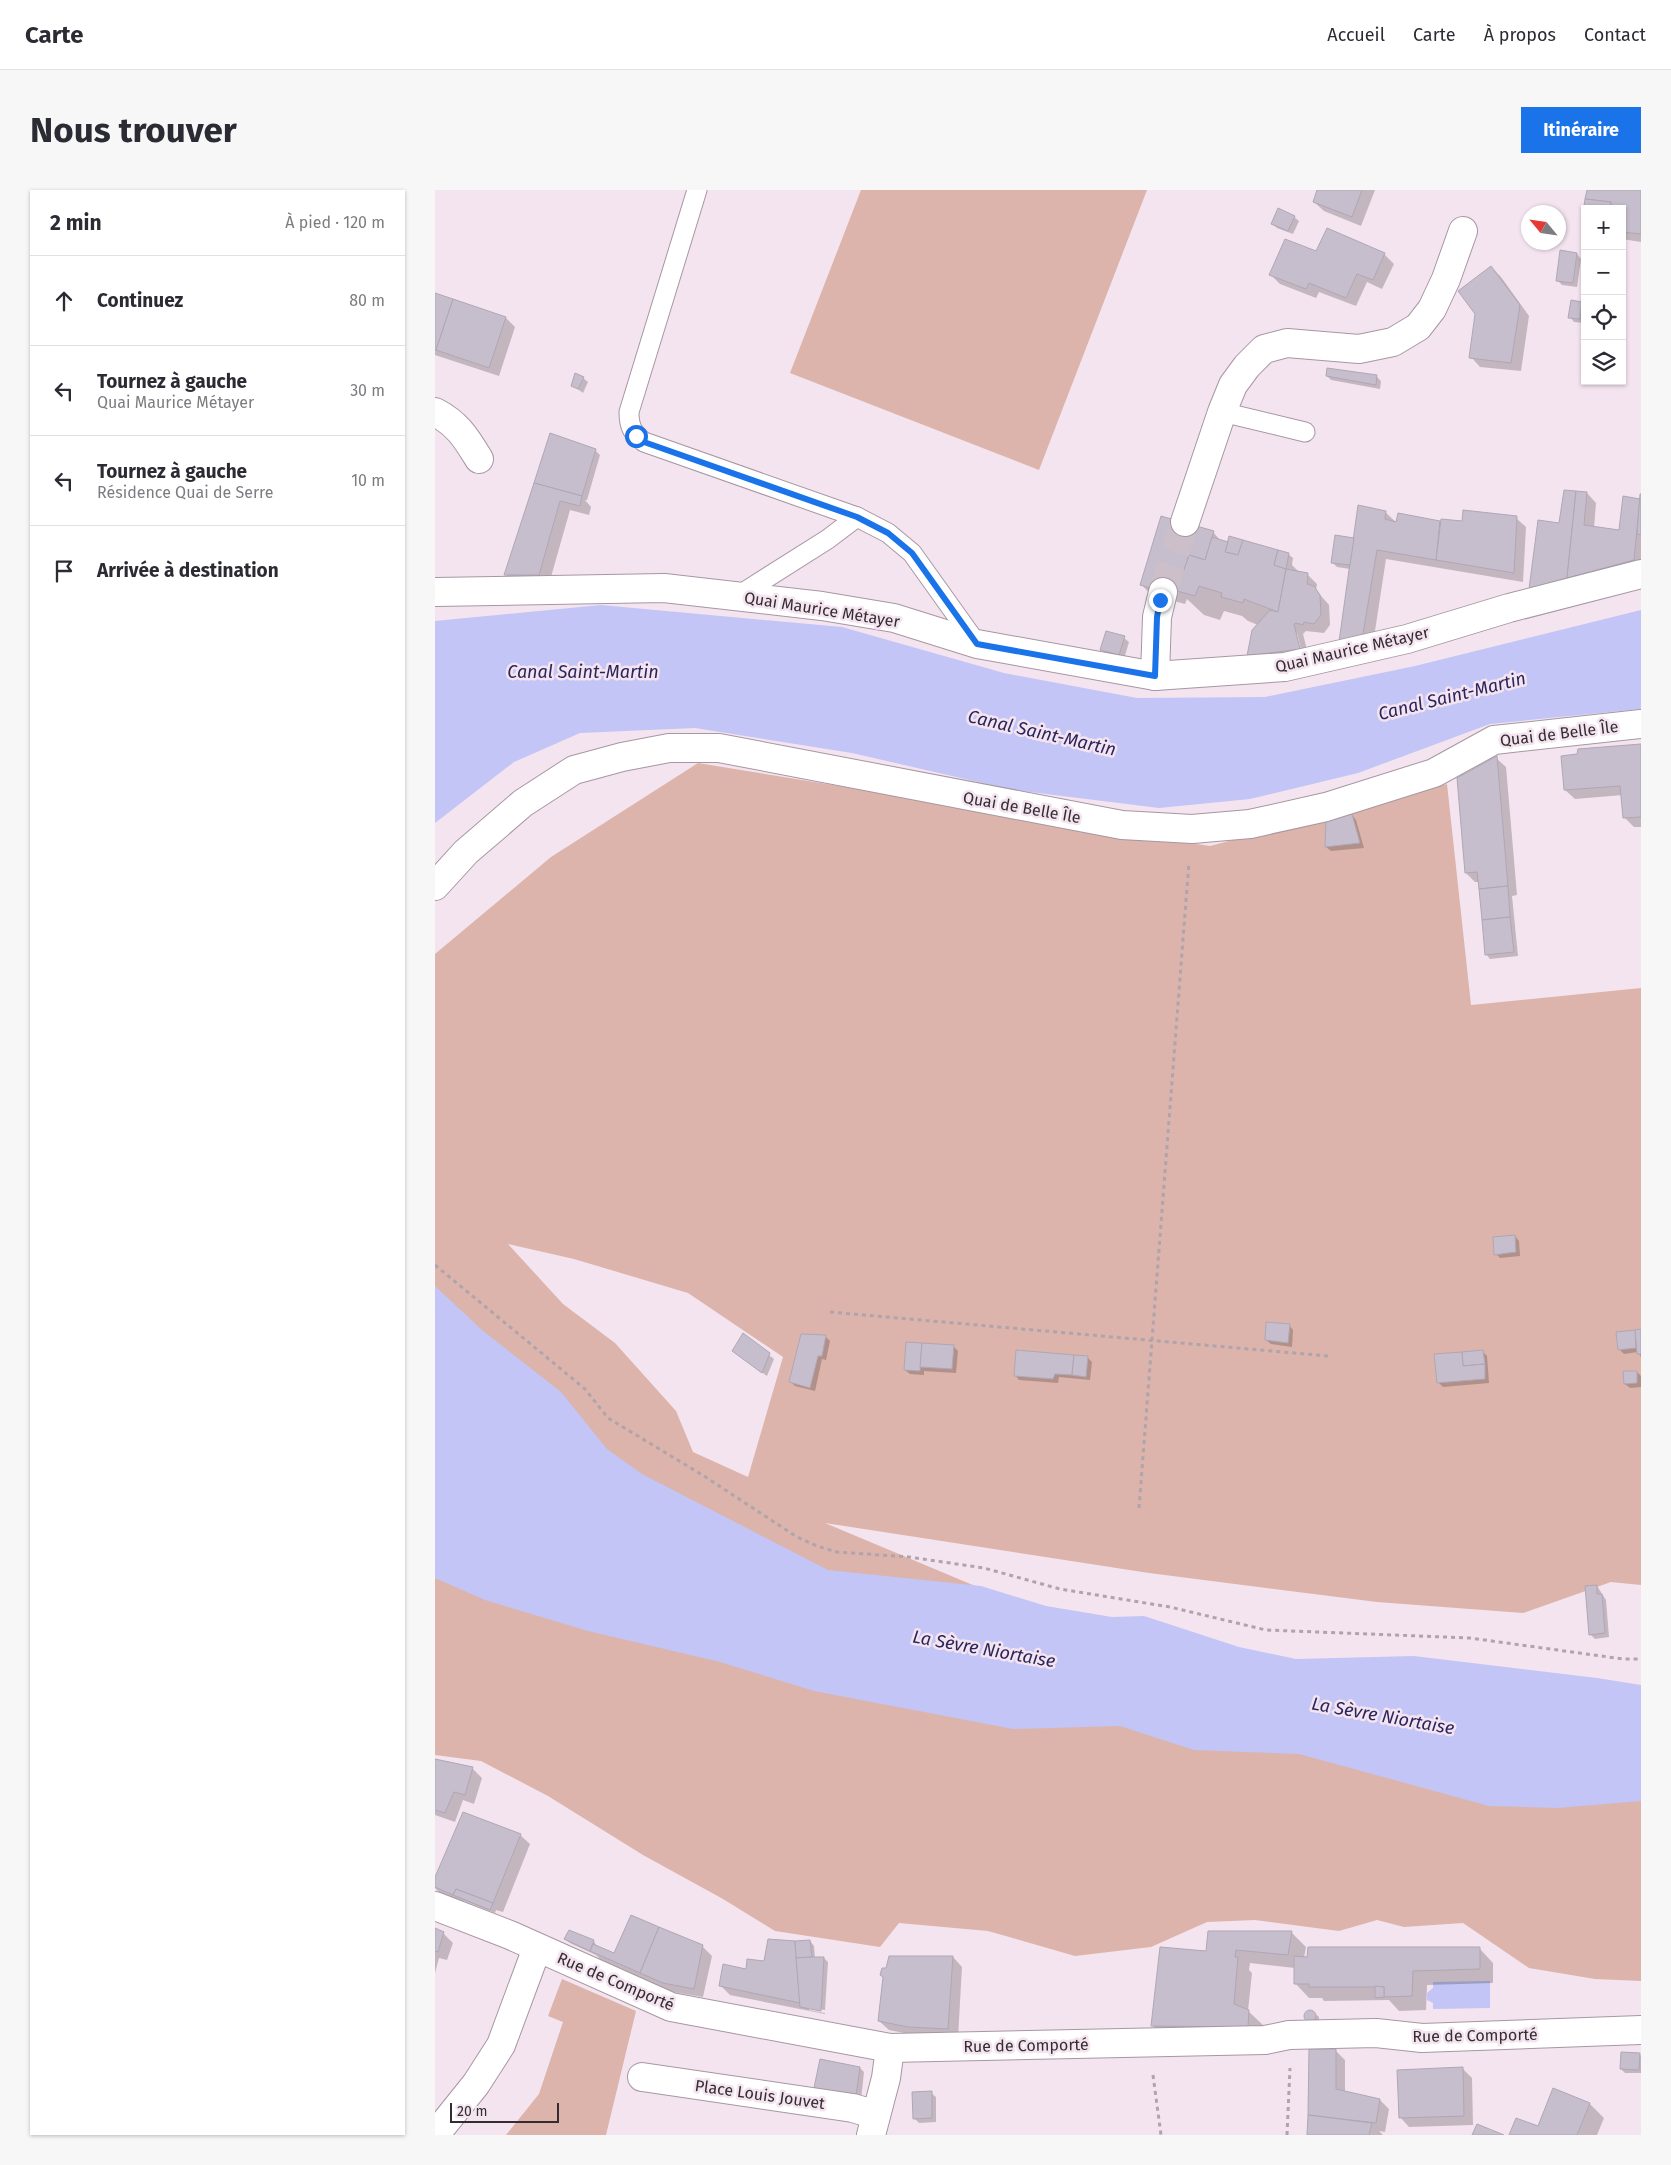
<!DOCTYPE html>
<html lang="fr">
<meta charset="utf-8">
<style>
body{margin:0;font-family:"Fira Sans",sans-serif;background:#f7f7f7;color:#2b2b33}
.controls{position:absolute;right:15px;top:15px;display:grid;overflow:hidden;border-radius:0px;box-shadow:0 1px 4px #0004}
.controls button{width:45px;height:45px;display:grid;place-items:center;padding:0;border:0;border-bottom:1px solid #e1e1e2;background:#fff;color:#2b2b33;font:25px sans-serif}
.compass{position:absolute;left:1086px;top:15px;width:45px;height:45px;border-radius:50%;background:#fff;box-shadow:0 1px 4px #0004;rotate:299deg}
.scale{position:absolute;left:15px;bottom:12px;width:109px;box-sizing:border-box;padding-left:5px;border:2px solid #332d31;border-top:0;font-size:14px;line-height:18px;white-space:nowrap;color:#332d31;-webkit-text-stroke:4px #f4e4ef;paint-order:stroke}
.stop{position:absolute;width:15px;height:15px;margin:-11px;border:4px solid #1a73e8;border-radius:50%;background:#fff}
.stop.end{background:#1a73e8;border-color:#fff;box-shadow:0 1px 5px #0008}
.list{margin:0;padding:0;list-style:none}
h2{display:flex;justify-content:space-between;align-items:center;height:65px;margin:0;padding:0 20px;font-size:21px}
h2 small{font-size:16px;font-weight:400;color:#7c7c81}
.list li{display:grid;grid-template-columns:32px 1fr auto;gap:15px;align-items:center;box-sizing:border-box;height:90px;padding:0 20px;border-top:1px solid #e1e1e2}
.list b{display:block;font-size:19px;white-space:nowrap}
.list p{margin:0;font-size:16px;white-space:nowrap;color:#7c7c81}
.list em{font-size:16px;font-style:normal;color:#7c7c81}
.icon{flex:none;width:28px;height:28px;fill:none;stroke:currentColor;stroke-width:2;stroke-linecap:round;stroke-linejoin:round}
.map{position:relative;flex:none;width:1206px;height:1945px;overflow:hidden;border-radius:0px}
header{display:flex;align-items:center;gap:30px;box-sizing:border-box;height:70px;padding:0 25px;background:#fff;border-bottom:1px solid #e1e1e2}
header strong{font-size:24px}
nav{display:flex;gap:28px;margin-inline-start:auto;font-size:18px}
.intro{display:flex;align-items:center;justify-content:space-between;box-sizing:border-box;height:120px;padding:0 30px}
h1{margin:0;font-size:35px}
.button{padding:12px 22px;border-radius:0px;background:#1a73e8;color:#fff;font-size:18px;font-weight:700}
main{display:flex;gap:30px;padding:0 30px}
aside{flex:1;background:#fff;border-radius:0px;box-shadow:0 1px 4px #0004}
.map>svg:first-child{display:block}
.green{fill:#dcb4ab;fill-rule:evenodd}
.water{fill:#c2c5f5}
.shadow{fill:#0003;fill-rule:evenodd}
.building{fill:#c6becd;stroke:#afa7b5}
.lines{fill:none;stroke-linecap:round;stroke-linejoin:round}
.street-tunnel{stroke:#cdbfc9;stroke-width:28;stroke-dasharray:28 14;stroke-linecap:butt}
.lane-casing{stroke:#a697a2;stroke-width:21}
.street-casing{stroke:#a697a2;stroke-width:30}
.secondary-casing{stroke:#a697a2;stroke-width:30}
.path{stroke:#b0a4ac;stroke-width:3;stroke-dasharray:4 4;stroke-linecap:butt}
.lane{stroke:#fff;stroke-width:19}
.street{stroke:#fff;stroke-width:28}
.secondary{stroke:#fff;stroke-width:28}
.route{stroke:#1a73e8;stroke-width:6}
.labels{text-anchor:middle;stroke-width:5;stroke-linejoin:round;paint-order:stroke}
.street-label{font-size:16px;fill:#332d31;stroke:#f4e4ef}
.water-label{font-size:18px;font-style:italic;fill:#29255d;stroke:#f4e4ef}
</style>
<header>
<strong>Carte</strong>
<nav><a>Accueil</a><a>Carte</a><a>À propos</a><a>Contact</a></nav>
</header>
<div class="intro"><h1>Nous trouver</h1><a class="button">Itinéraire</a></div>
<main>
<aside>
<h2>2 min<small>À pied · 120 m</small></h2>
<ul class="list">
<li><svg class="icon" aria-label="ahead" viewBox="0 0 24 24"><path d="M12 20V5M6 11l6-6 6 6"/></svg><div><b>Continuez</b></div><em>80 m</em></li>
<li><svg class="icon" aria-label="left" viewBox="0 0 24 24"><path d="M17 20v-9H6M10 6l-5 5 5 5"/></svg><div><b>Tournez à gauche</b><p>Quai Maurice Métayer</p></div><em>30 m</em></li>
<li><svg class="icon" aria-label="left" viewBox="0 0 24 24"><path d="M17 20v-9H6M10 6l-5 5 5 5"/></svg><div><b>Tournez à gauche</b><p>Résidence Quai de Serre</p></div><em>10 m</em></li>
<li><svg class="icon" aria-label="arrive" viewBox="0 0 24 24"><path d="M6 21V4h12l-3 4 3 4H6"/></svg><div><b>Arrivée à destination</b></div></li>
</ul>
</aside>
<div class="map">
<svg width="1206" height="1945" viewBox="0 0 1206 1945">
<rect width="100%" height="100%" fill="#f4e4ef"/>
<g class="green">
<path d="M426 0H712L604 280 355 183Z"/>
<path d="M263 573 775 656 1012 594 1036 815 1206 798V1395L1176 1392 1088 1423 942 1412 714 1383 390 1333 752 1485 1206 1605V1791L1160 1789 1094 1778 1028 1733 969 1737 942 1730 904 1741 820 1730 772 1732 716 1757 640 1766 553 1741 464 1733 445 1757 340 1741 288 1709 208 1665 113 1606 46 1571 0 1565V764L116 667ZM73 1054 139 1069 253 1103 348 1167 313 1287 258 1262 241 1221 180 1153 128 1114Z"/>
<path d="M127 1789 201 1821 171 1945H71L104 1904 128 1832 113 1826Z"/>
</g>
<g class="water">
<path d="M166 415 407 437 569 483 702 508 830 507 980 476 1206 420V519L1055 534 923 583 815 609 724 618 578 600 417 563 260 538 145 543 79 572 0 633V431Z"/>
<path d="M0 1096 47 1140 126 1202 172 1259 207 1284 393 1380 546 1396 611 1416 677 1427 709 1426 804 1457 861 1469 979 1466 1162 1488 1206 1495V1611L1123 1618 1054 1616 864 1564 759 1560 685 1536 578 1539 379 1501 285 1472 153 1441 50 1410 0 1388Z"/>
<path d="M1055 1791V1818L998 1819V1813L992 1810V1803L998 1798V1792Z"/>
</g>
<g class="shadow">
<path d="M884 0H940L926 36 889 21 879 12Z"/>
<path d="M1153 0H1206V52L1187 49V19H1153L1150 16Z"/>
<path d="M859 27 864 31 858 44 842 38 838 34Z"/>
<path d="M1126 62 1142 64 1146 69 1142 97 1127 95 1123 91Z"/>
<path d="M882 63 949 64 959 74 947 99 932 92 921 116 884 102 881 108 845 94 835 84Z"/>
<path d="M1056 77 1066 87 1094 126 1086 181 1045 177 1036 167 1041 124Z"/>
<path d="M0 105 71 128 80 137 64 186 0 165Z"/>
<path d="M1146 113 1150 116 1149 133 1139 132 1135 127Z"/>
<path d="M892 186H941L946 191 945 199 896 190Z"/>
<path d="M148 188 153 192 148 203 137 195Z"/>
<path d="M160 260 165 265 152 310H150L156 317 154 325 135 320 114 394H79L70 384Z"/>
<path d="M1152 303 1161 313 1159 338 1185 341 1206 311V380L1095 398 1125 334Z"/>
<path d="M950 322 962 333 964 325 1007 333 1081 328 1091 337 1088 392 951 369 938 454 914 460 915 379 902 377 897 372Z"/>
<path d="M778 342 786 351 853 364 858 368 857 375 865 383 872 384 882 394 881 400 894 415 895 435 889 443 871 441 868 444 874 468 823 475 813 465 823 435 813 431 807 426 789 421 785 430 769 425 752 409 750 414 716 405 707 395ZM860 443H862L867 464 865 465Z"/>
<path d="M689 448 694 452 689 469 671 464 666 459Z"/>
<path d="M1206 555V637H1199L1190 628 1188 605 1140 609 1130 600Z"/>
<path d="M1061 568 1071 577 1082 705 1077 706 1083 766 1055 769 1051 764 1044 692H1040L1031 683Z"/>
<path d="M917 625 921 630 929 658 896 661 891 657Z"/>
<path d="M1080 1046 1084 1051 1085 1066 1065 1068 1061 1064Z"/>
<path d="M854 1135 858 1140 857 1157 836 1154 831 1150Z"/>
<path d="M1206 1140V1167L1203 1162 1189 1164 1184 1159 1182 1143Z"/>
<path d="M308 1145 339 1169 332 1186 303 1165Z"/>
<path d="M367 1145 391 1147 395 1151 391 1170 387 1169 380 1201 360 1196 355 1191Z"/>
<path d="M519 1157 523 1161 521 1183 489 1181V1185L475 1184 470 1180Z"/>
<path d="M1048 1162 1052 1166 1054 1193 1008 1197 1003 1192Z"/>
<path d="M653 1168 657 1172 655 1190 624 1187 623 1193 584 1190 580 1185Z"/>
<path d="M1202 1182 1206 1186V1197L1195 1198 1190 1194Z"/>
<path d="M1162 1396 1171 1410 1174 1447 1160 1449 1156 1445Z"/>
<path d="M0 1570 37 1578 47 1588 39 1614 28 1610 20 1632 0 1625Z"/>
<path d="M85 1645 95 1654 68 1722 61 1720 60 1723 29 1711 28 1713 7 1705 0 1698V1690Z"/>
<path d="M0 1739 8 1743 18 1753 12 1770 4 1768 0 1783Z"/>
<path d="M856 1742 871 1757 869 1768 1044 1758 1058 1773V1793L992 1795 991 1820 964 1821 954 1810 889 1811 887 1808H874L860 1793V1778L815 1773 814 1780 817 1783 813 1821 828 1835 826 1851 731 1849 717 1835 772 1762Z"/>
<path d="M130 1749 159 1751 162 1757 180 1765 267 1756 277 1766 268 1807 238 1802 166 1770 161 1765 135 1753Z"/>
<path d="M375 1751 379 1756 380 1768H389L393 1772 390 1820 374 1817V1820L390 1823V1824L295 1805 286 1796 330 1772 360 1752Z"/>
<path d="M518 1767 527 1777 523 1848 484 1846 454 1840 444 1831Z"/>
<path d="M872 1821 879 1823 884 1827V1834H876L871 1829 870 1825Z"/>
<path d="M900 1860 910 1870V1902L945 1910 954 1919 950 1942 944 1941 948 1945H874L875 1925Z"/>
<path d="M1204 1864 1206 1866V1883H1190L1186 1879Z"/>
<path d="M425 1878 429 1882 426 1910 385 1902 381 1898Z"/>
<path d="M1027 1878 1037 1888 1038 1935 974 1937 965 1927Z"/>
<path d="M1119 1900 1155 1914 1169 1928 1162 1945H1076L1103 1938Z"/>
<path d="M496 1903 501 1907V1932L484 1933 479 1928Z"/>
</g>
<g class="building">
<path d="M882 0H927L917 27 878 12Z"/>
<path d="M1152 0H1206V44L1187 42V19H1175L1176 12 1150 9Z"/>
<path d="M1150 9 1176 12 1175 19 1149 16Z"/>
<path d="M843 18 860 26 853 41 836 34Z"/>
<path d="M892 38 950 63 938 90 922 84 911 108 874 93 871 99 834 85 850 49 881 61Z"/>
<path d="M1125 60 1142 63 1138 93 1121 91Z"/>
<path d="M1056 76 1085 115 1076 173 1034 168 1040 124 1023 101Z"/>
<path d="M0 103 18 109 1 160H0Z"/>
<path d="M18 109 71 127 54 178 1 160Z"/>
<path d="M1136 110 1147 112 1145 129 1133 128Z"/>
<path d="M892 178 942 185 941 195 891 186Z"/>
<path d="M140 183 149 187 143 199 136 196Z"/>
<path d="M115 243 161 259 147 306 99 293Z"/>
<path d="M99 293 147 306 145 316 125 311 104 385H69Z"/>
<path d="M1129 300 1141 301 1132 388 1094 399 1103 330 1124 333Z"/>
<path d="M1141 301 1152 302 1149 335 1184 340 1188 306 1205 309 1199 370 1132 388Z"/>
<path d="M1205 304H1206V345L1202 344Z"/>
<path d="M923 315 951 321 950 329 961 332 963 323 1005 331 1001 370 942 360 928 444 904 452Z"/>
<path d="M1028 320 1082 326 1079 383 1001 370 1006 329 1027 331Z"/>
<path d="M726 326 779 341 770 370 754 365 741 406 705 395Z"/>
<path d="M900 345 919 348 915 375 896 373Z"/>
<path d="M794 346 808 350 803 365 790 362Z"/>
<path d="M777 347 793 352 790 362 803 365 808 350 843 360 839 375 851 379 843 422 809 409 808 413 786 407 787 403 764 396 760 406 742 401 754 365 770 370Z"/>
<path d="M843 360 854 363 851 379 839 375Z"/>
<path d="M851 379 873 383 872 394 879 396 885 405 886 425 879 434 869 432 868 435 861 433 859 434 865 459 812 466 817 440 835 420 843 422Z"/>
<path d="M671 441 690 446 684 465 665 460Z"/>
<path d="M1206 554V627L1188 628 1185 596 1129 600 1126 566 1142 564 1143 559Z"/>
<path d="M1062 566 1073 696 1044 699 1042 682 1030 683 1022 588Z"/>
<path d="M917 624 925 653 890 657 891 630Z"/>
<path d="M1073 696 1075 727 1047 730 1044 699Z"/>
<path d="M1075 727 1079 762 1050 765 1047 730Z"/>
<path d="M1080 1045 1081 1062 1059 1065 1058 1047Z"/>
<path d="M831 1132 855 1134 853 1153 830 1150Z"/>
<path d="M1206 1139V1164H1202L1200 1140Z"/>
<path d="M1200 1140 1201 1158 1183 1160 1181 1142Z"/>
<path d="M308 1143 335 1163 327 1183 297 1161Z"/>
<path d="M366 1144 391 1145 387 1166H383L375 1198 354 1192Z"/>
<path d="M471 1152 487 1153 485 1181 469 1180Z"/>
<path d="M487 1153 519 1155 517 1179 485 1177Z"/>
<path d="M581 1160 639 1165 637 1185 620 1184 618 1189 579 1186Z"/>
<path d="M1048 1160 1050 1174 1028 1176 1027 1162Z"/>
<path d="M1027 1162 1028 1176 1050 1174V1189L1002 1193 999 1164Z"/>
<path d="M639 1165 653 1166 651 1187 637 1185Z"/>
<path d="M1188 1181H1202V1193L1189 1194Z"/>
<path d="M1162 1395V1404H1167L1170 1443 1154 1445 1150 1396Z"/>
<path d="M0 1569 38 1577 30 1605 19 1602 10 1623 0 1620Z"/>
<path d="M28 1622 86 1644 58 1713 21 1699 18 1705 0 1697V1687Z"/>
<path d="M21 1699 58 1713 55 1720 18 1705Z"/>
<path d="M196 1725 224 1737 205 1783 155 1761 158 1754 179 1763Z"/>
<path d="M224 1737 268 1755 259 1799 228 1793 205 1783Z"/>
<path d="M0 1738 9 1742 3 1762 0 1761Z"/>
<path d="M134 1740 159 1750 155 1761 129 1749Z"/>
<path d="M773 1741H857L853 1765 801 1760 800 1767H803L799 1814 814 1820 813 1837 716 1836 725 1757 771 1761Z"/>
<path d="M333 1749 360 1751 365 1813 284 1796 288 1774 311 1779 312 1769 329 1771Z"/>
<path d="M375 1750 377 1767 361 1768 360 1751Z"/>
<path d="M873 1757H1045V1779L978 1781 977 1806 949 1807V1797H874V1794H859V1766L872 1767Z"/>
<path d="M454 1766H518L513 1839 473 1837 443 1831 448 1787 445 1785 447 1778H451Z"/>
<path d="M377 1767H389L386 1821 365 1817 361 1768Z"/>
<path d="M940 1796 949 1797V1807L940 1808Z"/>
<circle cx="875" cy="1826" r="6"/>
<path d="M874 1859H901V1899L945 1909 941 1933 873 1925Z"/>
<path d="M1186 1862 1205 1863 1204 1880 1185 1879Z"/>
<path d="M385 1869 425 1877 421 1906 379 1898Z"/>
<path d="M1028 1877 1029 1926 964 1928 962 1880Z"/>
<path d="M1118 1898 1155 1913 1142 1945H1074L1081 1928 1103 1936Z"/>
<path d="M497 1901V1928L478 1929 477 1902Z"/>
<path d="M873 1925 937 1933 934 1945H872Z"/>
<path d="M1042 1934 1069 1945H1037Z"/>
</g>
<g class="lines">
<path class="street-tunnel" d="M728 402 750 332"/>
<g class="lane-casing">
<g id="lane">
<path d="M262 0 194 222C194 236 197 243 209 252L422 327"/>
<path d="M787 222 870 242"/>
<path d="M303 406 393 349 422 327 453 343 477 363 542 454"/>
</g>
</g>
<g class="street-casing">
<g id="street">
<path d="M0 222C23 234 31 248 44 269"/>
<path d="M750 332 787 222 798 195 812 176 829 159 852 153 924 159 958 152 983 137 997 119 1011 89 1028 41"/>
<path d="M0 402 229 398 387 416 459 428 542 454 720 486 850 477 972 449 1074 418 1206 384"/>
<path d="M720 486 722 427 728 402"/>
<path d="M0 696 31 662 88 613 139 580 187 567 234 558H284L687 635 757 639 815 634 891 617 999 583 1059 550 1206 534"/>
<path d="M207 1887 418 1918 441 1925"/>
<path d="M0 1945 41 1894 66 1855 102 1758"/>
<path d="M436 1945 451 1888 455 1858"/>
</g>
</g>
<g class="secondary-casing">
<path id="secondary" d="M0 1716 75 1745 236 1817 455 1858 830 1850 854 1845 941 1843 987 1848 1206 1840"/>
</g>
<g class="path">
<path d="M0 1075 150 1199 173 1228 269 1286 362 1347 382 1356 402 1362 474 1367 549 1378 625 1399 735 1417 831 1440 1035 1448 1188 1469H1206"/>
<path d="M395 1122 893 1166"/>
<path d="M704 1318 754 672"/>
<path d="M718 1885 726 1945"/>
<path d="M852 1945 855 1878"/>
</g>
<use href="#lane" class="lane"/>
<use href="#street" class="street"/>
<use href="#secondary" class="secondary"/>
</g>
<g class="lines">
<path class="route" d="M201 246 209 252 422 327 453 343 477 363 542 454 720 486 722 427 725 410"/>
</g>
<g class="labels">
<g class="street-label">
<text transform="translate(387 419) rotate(9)" y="6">Quai Maurice Métayer</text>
<text transform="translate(917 459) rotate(-13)" y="6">Quai Maurice Métayer</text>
<text transform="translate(1124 543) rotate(-7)" y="6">Quai de Belle Île</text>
<text transform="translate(587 617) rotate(10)" y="6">Quai de Belle Île</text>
<text transform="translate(181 1791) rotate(23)" y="6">Rue de Comporté</text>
<text transform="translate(1040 1845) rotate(-1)" y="6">Rue de Comporté</text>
<text transform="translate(591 1855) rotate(-1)" y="6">Rue de Comporté</text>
<text transform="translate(325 1904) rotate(8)" y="6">Place Louis Jouvet</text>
</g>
<g class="water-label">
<text x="148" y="488">Canal Saint-Martin</text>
<text transform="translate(1017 506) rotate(-14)" y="6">Canal Saint-Martin</text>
<text transform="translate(607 543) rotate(13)" y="6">Canal Saint-Martin</text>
<text transform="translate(549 1459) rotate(10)" y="6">La Sèvre Niortaise</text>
<text transform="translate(948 1526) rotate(10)" y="6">La Sèvre Niortaise</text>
</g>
</g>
</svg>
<div class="controls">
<button>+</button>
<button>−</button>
<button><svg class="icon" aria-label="locate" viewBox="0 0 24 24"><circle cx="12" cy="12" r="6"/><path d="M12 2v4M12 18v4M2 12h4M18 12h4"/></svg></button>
<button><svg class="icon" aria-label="layers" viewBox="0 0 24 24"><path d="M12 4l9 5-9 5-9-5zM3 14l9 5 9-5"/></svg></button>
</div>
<svg class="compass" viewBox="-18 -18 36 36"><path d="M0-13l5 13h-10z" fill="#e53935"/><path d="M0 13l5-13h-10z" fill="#7c7c81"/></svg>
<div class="scale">20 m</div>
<div class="stop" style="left:201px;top:246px"></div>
<div class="stop end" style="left:725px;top:410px"></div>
</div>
</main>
